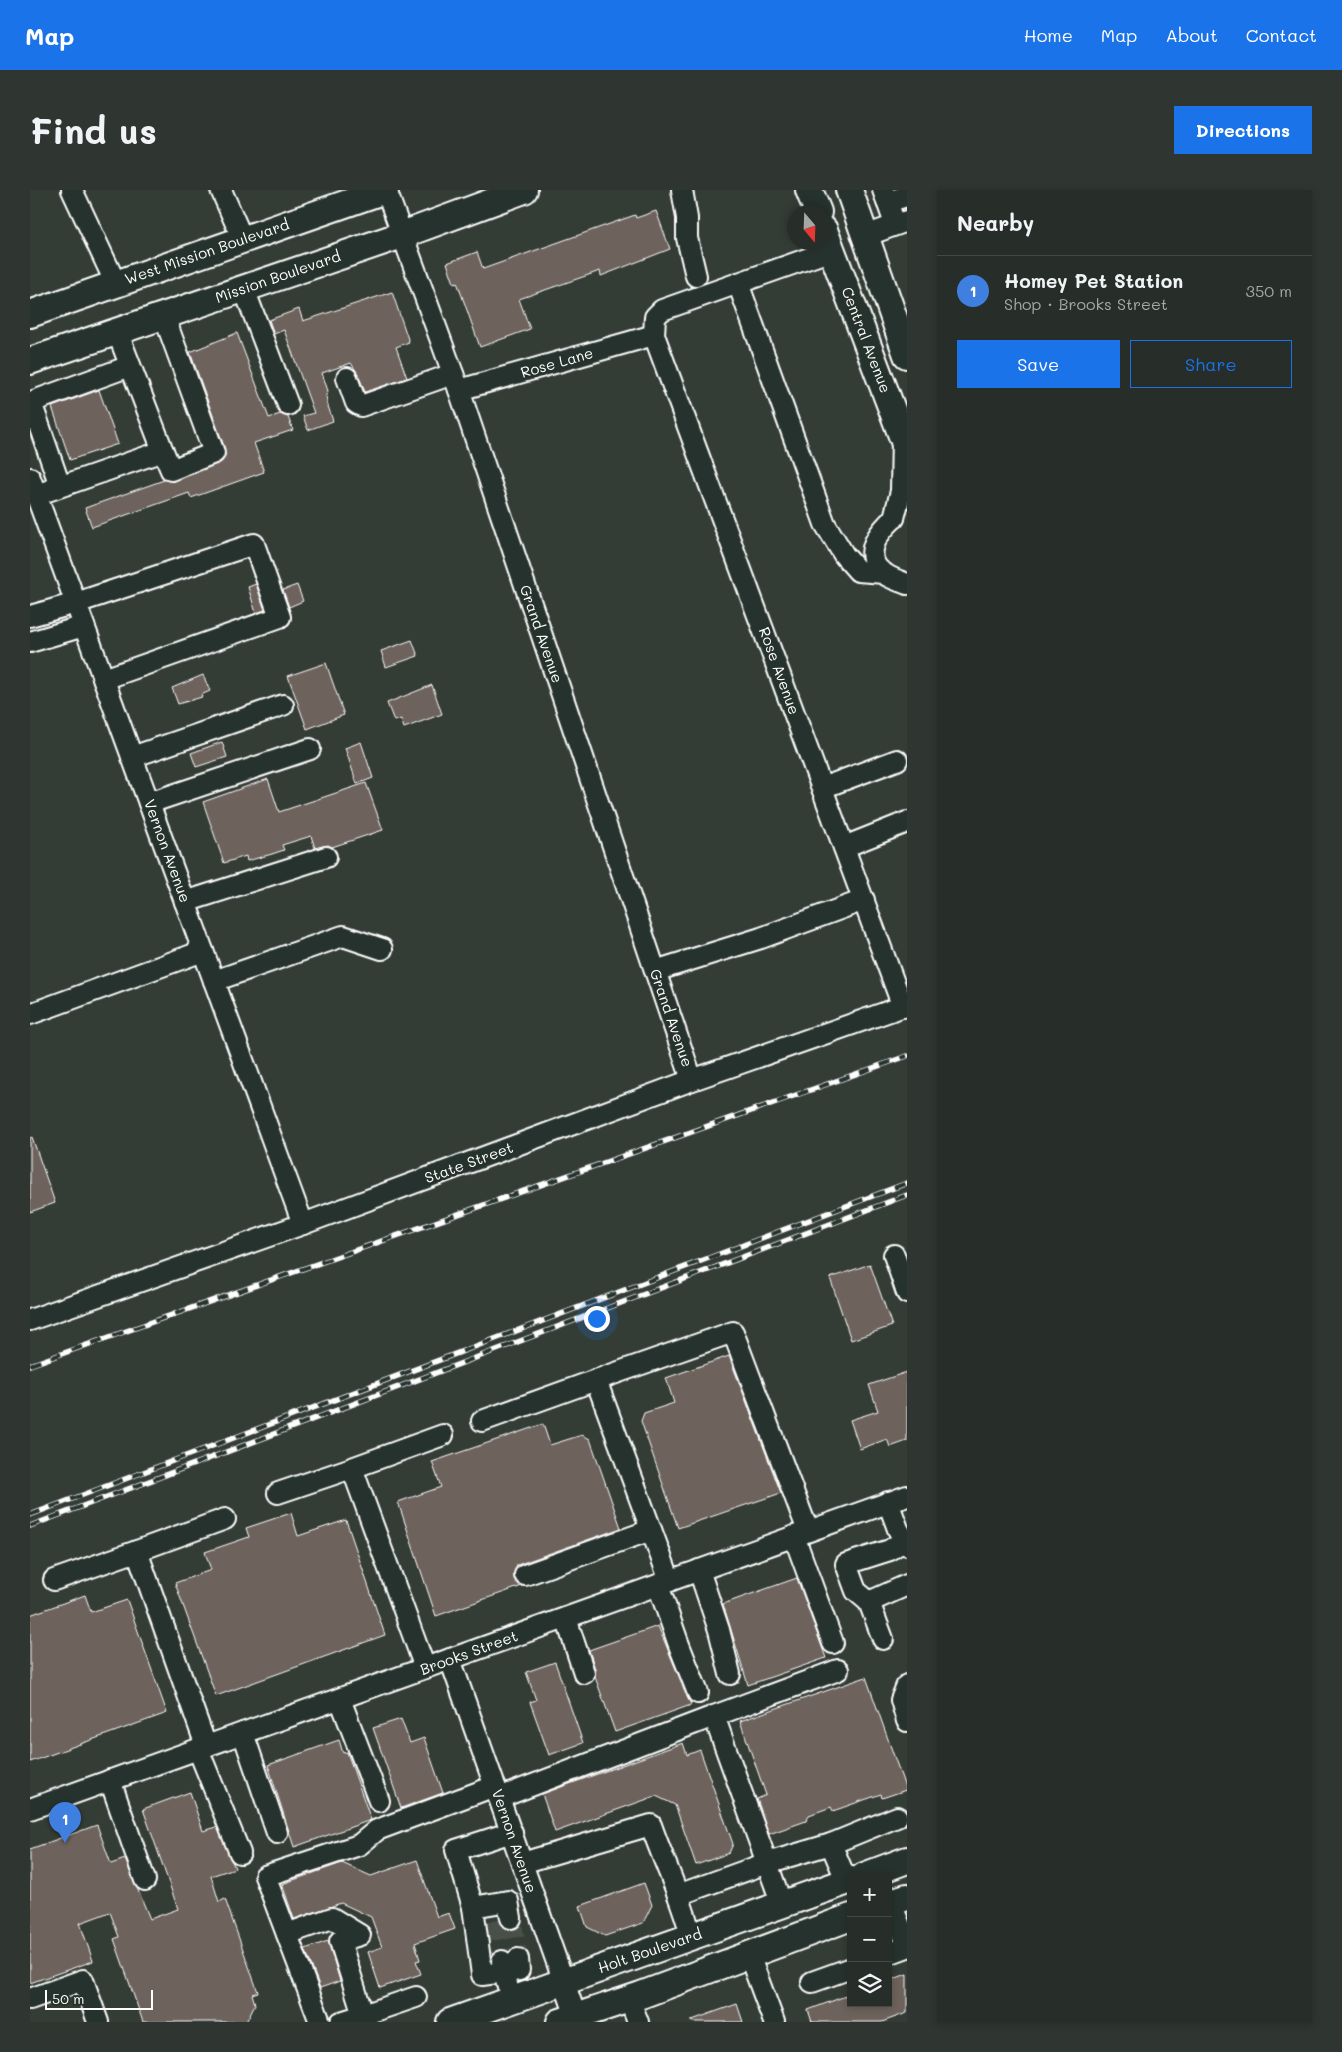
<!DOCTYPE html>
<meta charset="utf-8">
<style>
body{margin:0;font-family:Mali,sans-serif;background:#2f3530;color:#f1f3f6}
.controls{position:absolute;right:15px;bottom:15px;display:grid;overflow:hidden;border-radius:0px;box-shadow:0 2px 8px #0003}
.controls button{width:45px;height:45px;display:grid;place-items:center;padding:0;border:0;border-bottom:1px solid #434945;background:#272d28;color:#f1f3f6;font:25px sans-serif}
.compass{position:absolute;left:757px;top:15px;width:45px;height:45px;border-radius:50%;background:#272d28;box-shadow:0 2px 8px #0003;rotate:161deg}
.scale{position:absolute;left:15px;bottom:12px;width:108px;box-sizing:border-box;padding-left:5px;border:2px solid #fff;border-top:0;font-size:14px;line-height:18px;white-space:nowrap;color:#fff;-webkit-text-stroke:4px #26332d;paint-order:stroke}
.you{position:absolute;left:566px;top:1128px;width:18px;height:18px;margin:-12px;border:4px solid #fff;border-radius:50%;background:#1a73e8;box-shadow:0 0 0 8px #1a73e833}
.badge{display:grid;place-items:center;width:32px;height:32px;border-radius:50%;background:#1a73e8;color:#fff;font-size:16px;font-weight:700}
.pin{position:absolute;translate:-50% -41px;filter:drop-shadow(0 1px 2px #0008)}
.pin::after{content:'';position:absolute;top:26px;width:18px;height:15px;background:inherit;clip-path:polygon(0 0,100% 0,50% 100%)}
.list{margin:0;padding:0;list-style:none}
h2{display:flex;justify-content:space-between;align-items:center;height:65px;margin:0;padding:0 20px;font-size:21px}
h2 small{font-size:16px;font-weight:400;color:#a4a8a8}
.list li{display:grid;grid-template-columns:32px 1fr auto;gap:15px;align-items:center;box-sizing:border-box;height:70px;padding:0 20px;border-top:1px solid #434945}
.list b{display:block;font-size:19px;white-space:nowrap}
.list p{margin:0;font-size:16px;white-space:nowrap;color:#a4a8a8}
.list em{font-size:16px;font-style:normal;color:#a4a8a8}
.actions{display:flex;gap:10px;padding:15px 20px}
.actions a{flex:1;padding:11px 0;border:1px solid #1a73e8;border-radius:0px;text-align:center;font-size:18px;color:#1a73e8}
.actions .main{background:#1a73e8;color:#fff}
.icon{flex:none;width:28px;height:28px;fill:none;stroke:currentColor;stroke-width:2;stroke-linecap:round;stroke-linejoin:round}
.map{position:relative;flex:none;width:877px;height:1832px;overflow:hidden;border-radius:0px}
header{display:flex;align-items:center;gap:30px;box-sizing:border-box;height:70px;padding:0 25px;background:#1a73e8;color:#fff}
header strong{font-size:24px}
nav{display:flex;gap:28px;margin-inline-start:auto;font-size:18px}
.intro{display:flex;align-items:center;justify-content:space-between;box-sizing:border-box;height:120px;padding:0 30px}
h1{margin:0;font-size:35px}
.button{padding:12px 22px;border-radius:0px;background:#1a73e8;color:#fff;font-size:18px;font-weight:700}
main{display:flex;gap:30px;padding:0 30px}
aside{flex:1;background:#272d28;border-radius:0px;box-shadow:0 2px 8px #0003}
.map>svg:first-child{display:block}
.building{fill:#6e625b;stroke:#fff}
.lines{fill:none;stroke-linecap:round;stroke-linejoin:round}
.minor-tunnel{stroke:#48504a;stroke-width:20;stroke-dasharray:20 10;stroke-linecap:butt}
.minor-casing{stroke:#fff;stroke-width:24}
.major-casing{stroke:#fff;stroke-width:30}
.minor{stroke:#26332d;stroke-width:20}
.major{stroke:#26332d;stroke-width:26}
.rail-casing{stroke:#fff;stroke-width:5.5}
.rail{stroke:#26332d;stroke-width:4;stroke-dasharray:11;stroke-linecap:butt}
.labels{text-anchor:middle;stroke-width:5;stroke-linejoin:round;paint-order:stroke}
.street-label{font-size:15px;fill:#fff;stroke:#26332d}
</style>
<header>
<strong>Map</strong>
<nav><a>Home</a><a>Map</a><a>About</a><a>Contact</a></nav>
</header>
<div class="intro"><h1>Find us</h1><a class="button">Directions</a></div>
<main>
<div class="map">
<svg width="877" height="1832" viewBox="0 0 877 1832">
<rect width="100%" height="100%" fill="#343c36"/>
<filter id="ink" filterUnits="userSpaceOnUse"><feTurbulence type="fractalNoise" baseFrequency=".02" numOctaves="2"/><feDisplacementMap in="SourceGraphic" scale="10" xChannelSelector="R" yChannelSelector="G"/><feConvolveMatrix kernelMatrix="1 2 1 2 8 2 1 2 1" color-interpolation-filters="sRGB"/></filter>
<g filter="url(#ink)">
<g class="building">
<path d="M626 21 640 59 571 86 570 81 489 109 500 139 450 157 427 92 424 93 417 73 447 62 453 79 605 25 606 28Z"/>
<path d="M362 102 379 152 366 157 377 188 335 202 328 184 321 173 292 183 298 201 296 205 297 213 303 231 278 240 273 226 284 223 254 140 244 144 239 130 269 119 273 131Z"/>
<path d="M207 143 239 228 250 224 258 227 263 240 224 253 234 282 161 308 159 303 62 337 55 318 134 290 145 291 193 270 195 259 160 162Z"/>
<path d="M69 200 88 254 40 270 22 217Z"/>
<path d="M226 394 235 420 226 423 218 397Z"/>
<path d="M267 395 273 411 259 417 253 400Z"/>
<path d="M382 450 388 466 356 477 351 461Z"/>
<path d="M296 473 314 525 277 539 258 486Z"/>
<path d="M173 485 180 501 171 505 172 507 148 514 142 498Z"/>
<path d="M402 495 412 524 374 538 371 529 364 531 357 513Z"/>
<path d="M192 552 197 567 166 577 161 563Z"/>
<path d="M331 552 343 588 327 594 315 558Z"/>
<path d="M238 589 249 622 336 593 353 640 302 657 298 655 285 658 281 646 252 655 254 660 242 664 217 671 216 666 194 673 173 612Z"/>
<path d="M2 947 25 1013 0 1022V948Z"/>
<path d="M840 1074 862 1136 821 1150 800 1088Z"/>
<path d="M699 1166 751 1303 648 1338 611 1231 614 1223 644 1213 636 1188Z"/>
<path d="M877 1182V1251L860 1257 857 1249 830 1259 820 1230 848 1221 839 1195Z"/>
<path d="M513 1234 520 1255 552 1245 560 1249 591 1338 487 1375 484 1389 492 1396 406 1426 368 1312 411 1297 402 1272Z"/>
<path d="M261 1323 268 1346 316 1330 355 1445 186 1506 145 1393 181 1380 175 1362 219 1347 216 1338Z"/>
<path d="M767 1388 796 1468 718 1495 693 1414Z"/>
<path d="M55 1405 61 1422 97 1410 137 1523 0 1572V1425Z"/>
<path d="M628 1436 661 1515 585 1542 565 1487V1479L559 1460Z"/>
<path d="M525 1472 553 1553 519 1565 500 1512 506 1510 496 1482Z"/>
<path d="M836 1487 876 1600 852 1608 851 1604 803 1621 801 1617 779 1625 776 1631 739 1644 727 1609 736 1605 710 1531Z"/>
<path d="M371 1529 380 1553 394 1548 413 1603 371 1618 343 1538Z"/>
<path d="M309 1550 313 1563 317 1562 341 1630 264 1657 238 1575Z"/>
<path d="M653 1553 657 1565 670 1560 703 1654 699 1663 666 1675 645 1615 626 1606 525 1642 512 1604Z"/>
<path d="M160 1602 173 1641 187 1637 205 1678 181 1686 189 1712 195 1709 228 1802 222 1804 225 1814 216 1832H113L84 1749 89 1747 80 1722 50 1733 63 1771 0 1793V1659L67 1635 81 1674 95 1669 120 1729 148 1719 113 1619Z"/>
<path d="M387 1670 407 1727 419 1723 425 1739 385 1753 390 1770 386 1771 391 1784 350 1798 338 1762 352 1757 341 1727 311 1713 264 1729 252 1694 312 1673 341 1686Z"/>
<path d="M614 1693 622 1715 613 1733 575 1746 557 1737 550 1716Z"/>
<path d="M298 1751 310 1791 290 1798 275 1759Z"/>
<path d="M877 1784V1823L852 1832H782L778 1820 821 1804V1813H858V1791Z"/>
<path d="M707 1814 713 1832H662V1830Z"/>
</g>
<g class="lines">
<g class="minor-tunnel">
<path d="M481 1728 488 1769"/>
<path d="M466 1730 472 1771"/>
</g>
<g class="minor-casing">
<g id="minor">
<path d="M42 0 86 94"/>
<path d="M191 0 213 50"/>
<path d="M356 0 429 200 662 890"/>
<path d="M652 0 657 28V48L666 86"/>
<path d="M853 0 865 34"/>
<path d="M857 12 877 6"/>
<path d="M835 46 877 31"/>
<path d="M802 60 632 120 625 127 624 145 873 817"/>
<path d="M708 93 795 334 814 365 828 381 854 383"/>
<path d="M214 99 258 215"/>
<path d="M317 188 326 213 331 216 423 184"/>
<path d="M429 200 624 145"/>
<path d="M133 261 141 280 184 263 134 126"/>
<path d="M0 288 273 1034"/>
<path d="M30 296 1 212 100 176"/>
<path d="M6 305 133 261 87 141"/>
<path d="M864 328C852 339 835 358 846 376 852 386 867 390 877 394"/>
<path d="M864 328 871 301 872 246"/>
<path d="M0 426 46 413 224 354 250 427 74 489"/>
<path d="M0 452 54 436"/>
<path d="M102 567 253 515"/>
<path d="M792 598 867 570"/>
<path d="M119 613 280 559"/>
<path d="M814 657 877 632"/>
<path d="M155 712 296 667"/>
<path d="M625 781 731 748 834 710"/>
<path d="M184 791 313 746 352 759"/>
<path d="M0 824 173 761"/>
<path d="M864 1065 877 1103"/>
<path d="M0 1130 273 1034 662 890 877 815"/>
<path d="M452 1231 566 1190"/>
<path d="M322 1278 413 1245"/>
<path d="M248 1303 322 1278 395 1478"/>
<path d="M858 1312 868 1339 877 1355"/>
<path d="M764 1346 803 1453"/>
<path d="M874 1350 860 1360 816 1374 826 1401 839 1412 877 1395"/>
<path d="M107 1361 195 1329"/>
<path d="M669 1380 689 1440 700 1484"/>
<path d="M495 1385 621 1340"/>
<path d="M24 1390 107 1361 176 1556"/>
<path d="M640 1391 566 1190 703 1142 778 1341"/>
<path d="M628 1395 649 1455 668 1503"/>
<path d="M839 1412 853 1449"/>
<path d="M536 1428 554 1483"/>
<path d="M420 1469 548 1832"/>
<path d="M808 1480 684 1526 737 1673 801 1654 817 1692"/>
<path d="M877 1495 871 1510 877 1531"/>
<path d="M310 1509 349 1611"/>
<path d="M213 1543 247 1643"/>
<path d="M168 1559 210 1663"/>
<path d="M80 1590 115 1690"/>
<path d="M469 1608 684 1526"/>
<path d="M0 1619 877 1306"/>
<path d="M801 1654 867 1627"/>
<path d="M492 1673 621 1635C634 1673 652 1708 661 1746"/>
<path d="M648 1705 737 1673 752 1715"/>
<path d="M861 1713 877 1754"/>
<path d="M443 1717 452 1785 474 1782 472 1771"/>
<path d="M481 1728 478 1711 443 1717 426 1660 482 1642"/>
<path d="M257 1744 302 1728 330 1745 310 1751 333 1825 386 1807"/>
<path d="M858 1764 877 1757"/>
<path d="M719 1765 744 1832"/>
<path d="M782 1792 821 1778"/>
<path d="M477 1794 474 1782 489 1780 488 1769"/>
<path d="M0 1809 53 1790 68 1832"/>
<path d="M599 1809 608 1832"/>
<path d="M290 1832 235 1686 329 1655 347 1640 465 1596"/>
<path d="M311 1832 333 1825 336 1832"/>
</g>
</g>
<g class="major-casing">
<g id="major">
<path d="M779 0 788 22"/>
<path d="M819 0 877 165"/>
<path d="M794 40 877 259"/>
<path d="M0 124 355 0"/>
<path d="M0 171 372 45 494 0"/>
<path d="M834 1686 877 1670"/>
<path d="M858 1713 877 1707"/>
<path d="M420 1832 821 1690"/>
<path d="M530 1832 611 1805 821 1727"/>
</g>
</g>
<use href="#minor" class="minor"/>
<use href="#major" class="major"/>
<g class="rail-casing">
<g id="rail">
<path d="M0 1175 877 866"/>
<path d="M0 1325 877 993"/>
<path d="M0 1336 877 1005"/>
</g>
</g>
<use href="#rail" class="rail"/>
</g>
</g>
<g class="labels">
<g class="street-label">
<text transform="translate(177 62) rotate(-19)" y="5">West Mission Boulevard</text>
<text transform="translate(248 87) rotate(-19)" y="5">Mission Boulevard</text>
<text transform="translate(836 150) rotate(69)" y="5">Central Avenue</text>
<text transform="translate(527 173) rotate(-16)" y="5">Rose Lane</text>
<text transform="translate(511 444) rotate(71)" y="5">Grand Avenue</text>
<text transform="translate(749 481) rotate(70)" y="5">Rose Avenue</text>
<text transform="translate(137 661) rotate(70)" y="5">Vernon Avenue</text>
<text transform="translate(641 828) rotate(71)" y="5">Grand Avenue</text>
<text transform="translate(439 973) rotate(-20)" y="5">State Street</text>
<text transform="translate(439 1463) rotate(-20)" y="5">Brooks Street</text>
<text transform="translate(484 1651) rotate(71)" y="5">Vernon Avenue</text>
<text transform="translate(620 1761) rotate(-19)" y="5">Holt Boulevard</text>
</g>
</g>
</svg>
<div class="controls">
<button>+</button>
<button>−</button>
<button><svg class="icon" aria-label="layers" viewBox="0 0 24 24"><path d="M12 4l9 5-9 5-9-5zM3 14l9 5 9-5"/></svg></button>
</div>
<svg class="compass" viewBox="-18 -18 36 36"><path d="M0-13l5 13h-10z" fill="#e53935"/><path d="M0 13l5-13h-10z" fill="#a4a8a8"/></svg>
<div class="scale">50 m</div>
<div class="you"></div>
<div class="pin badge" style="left:35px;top:1653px;background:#3f7fe0">1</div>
</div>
<aside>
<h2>Nearby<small></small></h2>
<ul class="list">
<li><span class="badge" style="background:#3f7fe0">1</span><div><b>Homey Pet Station</b><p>Shop · Brooks Street</p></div><em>350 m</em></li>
</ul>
<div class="actions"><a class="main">Save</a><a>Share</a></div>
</aside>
</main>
